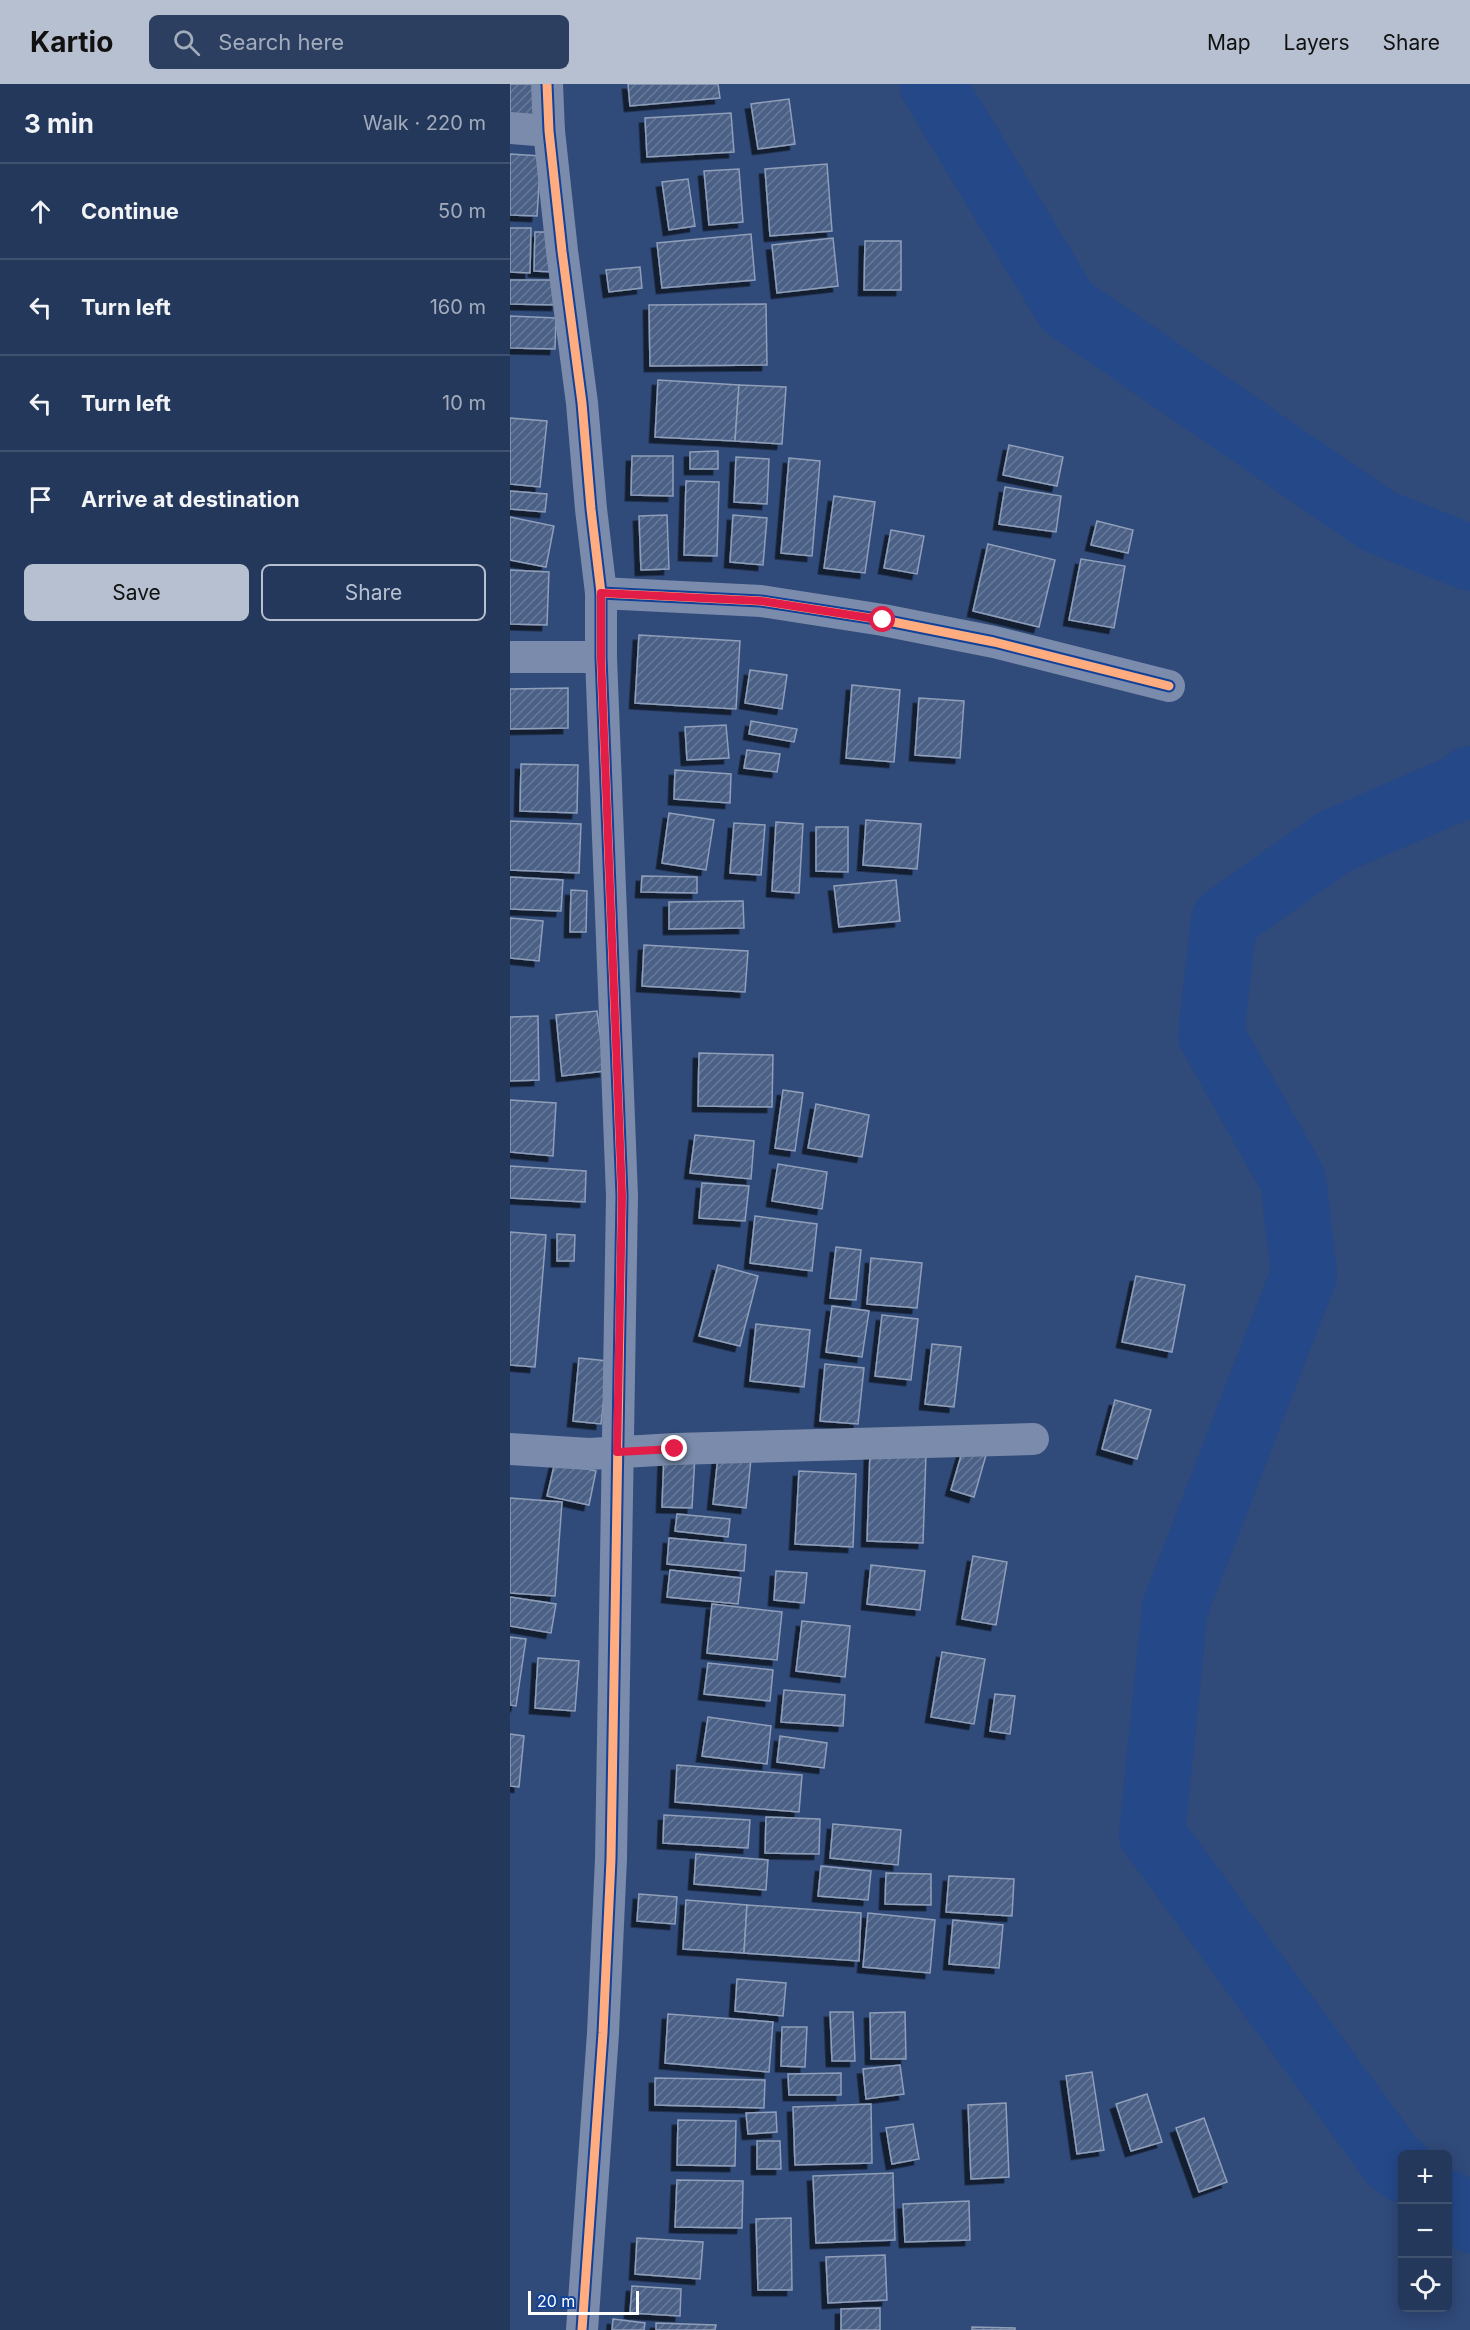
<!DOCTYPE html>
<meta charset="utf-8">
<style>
body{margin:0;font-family:Inter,sans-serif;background:#2c3f61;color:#f1f3f6}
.controls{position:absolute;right:18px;bottom:18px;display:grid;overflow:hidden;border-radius:9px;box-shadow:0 3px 15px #0003}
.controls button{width:54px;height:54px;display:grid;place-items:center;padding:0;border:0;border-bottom:2px solid #415271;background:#24385b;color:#f1f3f6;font:30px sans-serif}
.scale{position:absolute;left:18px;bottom:15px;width:111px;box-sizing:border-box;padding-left:6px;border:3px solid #fff;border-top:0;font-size:16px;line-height:21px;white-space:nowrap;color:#fff;-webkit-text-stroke:4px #114198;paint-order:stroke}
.stop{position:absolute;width:18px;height:18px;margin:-14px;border:4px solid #e11d48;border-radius:50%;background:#fff}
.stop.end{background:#e11d48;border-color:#fff;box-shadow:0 2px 6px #0008}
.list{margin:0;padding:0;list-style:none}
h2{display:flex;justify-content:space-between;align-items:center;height:78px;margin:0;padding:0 24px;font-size:26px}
h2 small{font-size:20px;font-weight:400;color:#a3acbb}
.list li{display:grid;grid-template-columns:39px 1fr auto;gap:18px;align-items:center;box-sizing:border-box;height:96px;padding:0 24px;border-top:2px solid #415271}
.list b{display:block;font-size:22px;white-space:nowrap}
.list em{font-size:20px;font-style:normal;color:#a3acbb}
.actions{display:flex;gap:12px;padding:18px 24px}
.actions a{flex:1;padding:14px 0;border:2px solid #b7c0d0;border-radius:9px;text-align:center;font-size:21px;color:#b7c0d0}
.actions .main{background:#b7c0d0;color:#111}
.icon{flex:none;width:33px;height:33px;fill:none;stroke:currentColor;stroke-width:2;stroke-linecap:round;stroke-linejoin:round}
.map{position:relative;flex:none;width:960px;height:2246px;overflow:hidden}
header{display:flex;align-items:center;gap:36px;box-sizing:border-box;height:84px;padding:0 30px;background:#b7c0d0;color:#111}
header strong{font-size:28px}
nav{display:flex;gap:33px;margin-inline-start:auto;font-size:21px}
.search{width:420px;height:54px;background:#2c3f61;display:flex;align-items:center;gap:15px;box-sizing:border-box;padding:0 21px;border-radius:9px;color:#a3acbb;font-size:22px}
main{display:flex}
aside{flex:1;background:#24385b}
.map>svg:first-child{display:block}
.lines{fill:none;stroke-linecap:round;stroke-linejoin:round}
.river{stroke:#254888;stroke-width:66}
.building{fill:url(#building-hatch);stroke:#8f9eb9;stroke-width:1.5;filter:url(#shadow)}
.minor{stroke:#7a8bab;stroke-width:32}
.cycleway-casing{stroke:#114198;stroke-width:13}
.cycleway{stroke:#ffac80;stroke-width:9}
.route{stroke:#e11d48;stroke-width:8}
</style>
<header>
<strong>Kartio</strong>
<div class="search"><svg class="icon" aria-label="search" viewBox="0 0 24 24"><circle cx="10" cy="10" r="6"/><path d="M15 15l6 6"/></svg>Search here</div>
<nav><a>Map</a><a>Layers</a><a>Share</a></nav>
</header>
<main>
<aside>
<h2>3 min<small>Walk · 220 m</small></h2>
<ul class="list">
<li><svg class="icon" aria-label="ahead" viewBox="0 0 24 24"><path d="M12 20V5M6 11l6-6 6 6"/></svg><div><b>Continue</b></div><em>50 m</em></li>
<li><svg class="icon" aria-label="left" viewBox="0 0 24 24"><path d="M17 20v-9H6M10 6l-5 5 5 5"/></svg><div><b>Turn left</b></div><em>160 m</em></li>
<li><svg class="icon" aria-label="left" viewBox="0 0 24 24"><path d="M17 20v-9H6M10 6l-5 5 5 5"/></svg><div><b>Turn left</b></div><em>10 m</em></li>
<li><svg class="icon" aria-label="arrive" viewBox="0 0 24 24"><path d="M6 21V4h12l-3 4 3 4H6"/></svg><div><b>Arrive at destination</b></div></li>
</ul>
<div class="actions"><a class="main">Save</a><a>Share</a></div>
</aside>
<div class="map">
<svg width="960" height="2246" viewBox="0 0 960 2246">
<defs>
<pattern id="building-hatch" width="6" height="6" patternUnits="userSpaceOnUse" patternTransform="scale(1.5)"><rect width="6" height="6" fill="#4c6186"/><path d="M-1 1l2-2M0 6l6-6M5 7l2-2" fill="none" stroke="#677998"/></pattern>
<filter id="shadow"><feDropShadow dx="-5.5" dy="5.5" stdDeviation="0" flood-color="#0009"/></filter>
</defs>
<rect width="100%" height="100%" fill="#304a79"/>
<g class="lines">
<g class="river">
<path d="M422 0 557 223 868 437 960 474"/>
<path d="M892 2085 883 2078 642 1750 665 1524 794 1190 783 1096 701 951 714 836 824 758 955 701 960 695"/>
<path d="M938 2119 960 2136"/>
</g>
</g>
<g class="building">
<path d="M0 0H29L26 39 0 38Z"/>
<path d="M118 0H208L210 14 120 22Z"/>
<path d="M279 15 285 60 248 65 241 20Z"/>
<path d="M221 29 224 68 137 73 135 34Z"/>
<path d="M0 70 31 72 27 132 0 131Z"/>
<path d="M317 80 322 147 260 152 255 85Z"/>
<path d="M229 85 233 138 199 141 194 87Z"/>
<path d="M178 95 185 142 159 146 152 98Z"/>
<path d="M0 144H21L20 189 0 188Z"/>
<path d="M25 148H45L44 188 24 187Z"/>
<path d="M241 150 245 196 152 204 147 159Z"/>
<path d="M323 154 328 202 267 209 262 161Z"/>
<path d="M355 157H391V206H354Z"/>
<path d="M130 183 132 204 99 208 96 186Z"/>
<path d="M0 196H47V221L0 220Z"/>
<path d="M256 220 257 281 140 282 139 221Z"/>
<path d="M0 232 46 234 45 265 0 264Z"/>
<path d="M148 296 229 301 225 357 145 353Z"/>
<path d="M229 301 276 303 272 360 225 357Z"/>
<path d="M0 334 37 337 30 403 0 400Z"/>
<path d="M499 361 553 373 547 402 493 391Z"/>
<path d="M208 367V385H180V368Z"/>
<path d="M122 372H163V412L121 411Z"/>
<path d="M226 373 259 375 257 420 224 418Z"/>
<path d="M279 374 310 377 302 472 271 469Z"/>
<path d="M176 397 209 398 207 472 174 471Z"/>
<path d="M495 403 551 412 546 448 489 440Z"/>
<path d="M0 407 37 410 35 428 0 425Z"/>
<path d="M324 412 365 418 355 489 314 484Z"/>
<path d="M157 431 159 485 131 486 129 432Z"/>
<path d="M223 431 257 434 253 481 220 478Z"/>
<path d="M0 433 44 442 36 483 0 476Z"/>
<path d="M587 437 623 446 618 469 581 461Z"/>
<path d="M381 446 414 452 407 490 374 484Z"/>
<path d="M478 460 545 476 529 543 463 527Z"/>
<path d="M571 475 615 482 604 544 559 536Z"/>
<path d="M0 486 39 488 37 541 0 540Z"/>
<path d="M129 551 230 557 226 625 125 619Z"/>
<path d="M240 586 277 591 272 625 235 619Z"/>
<path d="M342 601 390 606 384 678 336 674Z"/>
<path d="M58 604V644L0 645V605Z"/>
<path d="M409 614 454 617 450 674 405 671Z"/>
<path d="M241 637 287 645 284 658 239 650Z"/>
<path d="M216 641 219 674 177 676 175 643Z"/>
<path d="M237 666 270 670 267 688 234 684Z"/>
<path d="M11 680 68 681 67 729 10 727Z"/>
<path d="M165 686 221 690 220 719 164 715Z"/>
<path d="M159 729 204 736 196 786 152 779Z"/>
<path d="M356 736 411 740 407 785 353 781Z"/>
<path d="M0 737 71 740 69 789 0 786Z"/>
<path d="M266 738 293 740 289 809 262 807Z"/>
<path d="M224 739 255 741 251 791 220 789Z"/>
<path d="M306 743H338V788L306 787Z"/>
<path d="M132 792 187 793V809L131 808Z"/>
<path d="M0 793 53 796 51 827 0 825Z"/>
<path d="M386 796 390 837 329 843 324 802Z"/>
<path d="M61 806 77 807 76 848H60Z"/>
<path d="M233 817 234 844 159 845V818Z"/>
<path d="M0 834 33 837 29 877 0 874Z"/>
<path d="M134 861 238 867 235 908 132 902Z"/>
<path d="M87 927 95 987 52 992 46 931Z"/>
<path d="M28 932 29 996 0 997V933Z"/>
<path d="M189 969 263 971 262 1023 188 1022Z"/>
<path d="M273 1006 293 1009 285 1067 265 1064Z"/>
<path d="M0 1016 46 1019 43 1072 0 1068Z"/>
<path d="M306 1020 359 1031 352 1073 298 1064Z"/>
<path d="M185 1051 244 1057 241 1095 180 1089Z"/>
<path d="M268 1080 317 1088 312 1125 262 1117Z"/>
<path d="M0 1082 76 1087 75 1118 0 1114Z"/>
<path d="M192 1099 239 1102 235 1137 189 1134Z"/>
<path d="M245 1132 307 1140 302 1187 240 1179Z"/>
<path d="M0 1148 36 1151 25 1283 0 1281Z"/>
<path d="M47 1150 65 1151 64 1177H47Z"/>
<path d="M326 1163 351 1166 346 1216 320 1214Z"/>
<path d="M361 1174 412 1179 407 1224 357 1220Z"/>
<path d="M208 1181 248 1192 230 1262 189 1252Z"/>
<path d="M626 1192 675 1201 662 1268 612 1258Z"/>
<path d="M322 1222 359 1227 352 1273 316 1268Z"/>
<path d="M372 1231 408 1235 401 1296 365 1292Z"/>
<path d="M246 1240 300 1246 294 1303 240 1297Z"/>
<path d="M422 1260 451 1263 444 1323 415 1320Z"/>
<path d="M69 1274 98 1277 91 1340 63 1337Z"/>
<path d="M315 1280 354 1284 348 1340 310 1337Z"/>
<path d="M605 1316 641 1326 627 1375 592 1365Z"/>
<path d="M453 1365 476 1371 464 1413 441 1406Z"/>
<path d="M154 1369 185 1371 182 1424 152 1423Z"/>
<path d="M360 1369 416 1370 413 1459 357 1457Z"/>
<path d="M208 1372 241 1375 236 1424 203 1420Z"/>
<path d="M45 1378 86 1387 79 1421 37 1412Z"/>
<path d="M289 1387 346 1390 343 1463 285 1460Z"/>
<path d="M0 1414 52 1418 45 1512 0 1509Z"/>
<path d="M167 1430 220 1435 218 1453 165 1447Z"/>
<path d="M159 1454 236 1461 234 1487 157 1480Z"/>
<path d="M463 1472 497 1478 486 1541 452 1535Z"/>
<path d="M361 1481 415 1487 410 1526 357 1520Z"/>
<path d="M160 1486 231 1494 228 1520 157 1513Z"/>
<path d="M266 1487 297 1489 294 1519 264 1516Z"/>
<path d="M0 1513 46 1520 41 1549 0 1542Z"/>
<path d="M202 1520 272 1528 267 1576 197 1569Z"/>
<path d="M292 1537 340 1542 335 1593 286 1587Z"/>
<path d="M0 1553 16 1555 6 1622 0 1621Z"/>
<path d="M432 1568 475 1575 464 1640 421 1633Z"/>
<path d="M28 1574 69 1577 65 1627 25 1624Z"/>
<path d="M198 1579 263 1586 260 1617 194 1610Z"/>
<path d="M274 1606 335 1611 333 1642 271 1638Z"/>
<path d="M485 1610 505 1612 500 1650 480 1647Z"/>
<path d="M198 1633 261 1642 257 1680 192 1672Z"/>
<path d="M0 1650 14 1652 9 1703 0 1702Z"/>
<path d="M270 1652 317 1659 314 1684 267 1678Z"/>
<path d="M167 1681 292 1691 289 1728 165 1718Z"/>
<path d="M154 1731 240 1736 238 1764 153 1759Z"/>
<path d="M256 1733 310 1735 309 1770 255 1769Z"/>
<path d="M323 1740 391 1746 388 1781 320 1774Z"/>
<path d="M186 1770 258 1776 256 1806 184 1800Z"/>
<path d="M311 1782 361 1787 358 1816 308 1812Z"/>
<path d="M376 1789 421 1790V1821L375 1820Z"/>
<path d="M439 1792 504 1795 502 1832 436 1828Z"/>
<path d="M129 1810 167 1813 165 1840 127 1837Z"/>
<path d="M176 1816 237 1821 234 1869 173 1865Z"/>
<path d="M237 1821 351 1829 349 1877 234 1869Z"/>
<path d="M358 1829 425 1836 420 1889 353 1883Z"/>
<path d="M443 1836 493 1841 489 1884 439 1880Z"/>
<path d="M227 1895 276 1899 273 1932 225 1927Z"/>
<path d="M320 1928H343L345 1977H322Z"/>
<path d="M395 1928 396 1975H361L360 1929Z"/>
<path d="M158 1930 263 1938 259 1988 155 1979Z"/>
<path d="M272 1943H297L295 1983 271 1982Z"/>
<path d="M390 1981 394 2010 356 2015 353 1985Z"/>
<path d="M582 1988 594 2066 567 2070 556 1992Z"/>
<path d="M331 1989V2011H279L278 1990Z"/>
<path d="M145 1994 255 1996 254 2024 145 2021Z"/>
<path d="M637 2010 652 2058 621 2067 606 2020Z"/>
<path d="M496 2019 499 2093 461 2095 458 2021Z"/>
<path d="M361 2020 362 2079 285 2081 283 2023Z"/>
<path d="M266 2028 267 2048 238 2050 236 2029Z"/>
<path d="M694 2034 717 2098 689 2108 666 2044Z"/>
<path d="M168 2036 226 2037 225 2082 167 2081Z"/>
<path d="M403 2040 409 2075 382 2080 376 2044Z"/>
<path d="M247 2057H270L271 2085H247Z"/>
<path d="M383 2089 385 2156 306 2159 303 2092Z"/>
<path d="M167 2096 233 2097 232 2144 165 2143Z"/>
<path d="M459 2117 460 2156 395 2158 393 2120Z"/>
<path d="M281 2134 282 2206H248L246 2135Z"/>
<path d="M127 2154 193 2158 190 2195 125 2190Z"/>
<path d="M375 2171 377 2216 318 2219 316 2173Z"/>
<path d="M122 2202 171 2205 170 2232 120 2229Z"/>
<path d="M370 2224V2246H331V2225Z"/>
<path d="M103 2235 135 2239 134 2246H102Z"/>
<path d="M146 2239 206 2241 205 2246H146Z"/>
<path d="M462 2243 505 2244V2246H462Z"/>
</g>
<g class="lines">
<g class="minor">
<path d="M37 0 39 47 52 167 72 319 81 425 91 509V573L112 1112 101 1775 93 1949 72 2246"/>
<path d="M0 44 39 47"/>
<path d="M91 509 251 517 373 536 484 558 659 602"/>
<path d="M0 573H91"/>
<path d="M0 1365 79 1370 165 1365 523 1355"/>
</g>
<g class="cycleway-casing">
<g id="cycleway">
<path d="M37 0 39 47 52 167 72 319 81 425 91 509V573L112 1112 101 1775 93 1949 72 2246"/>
<path d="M91 509 251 517 373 536 484 558 659 602"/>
</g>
</g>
<use href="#cycleway" class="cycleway"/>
</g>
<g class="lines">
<path class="route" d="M165 1365 107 1368 112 1112 91 573V509L251 517 373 536"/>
</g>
</svg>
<div class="controls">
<button>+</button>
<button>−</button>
<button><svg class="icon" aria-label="locate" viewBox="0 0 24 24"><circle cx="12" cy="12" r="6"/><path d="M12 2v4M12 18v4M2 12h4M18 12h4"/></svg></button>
</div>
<div class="scale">20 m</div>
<div class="stop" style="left:373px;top:536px"></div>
<div class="stop end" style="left:165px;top:1365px"></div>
</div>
</main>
